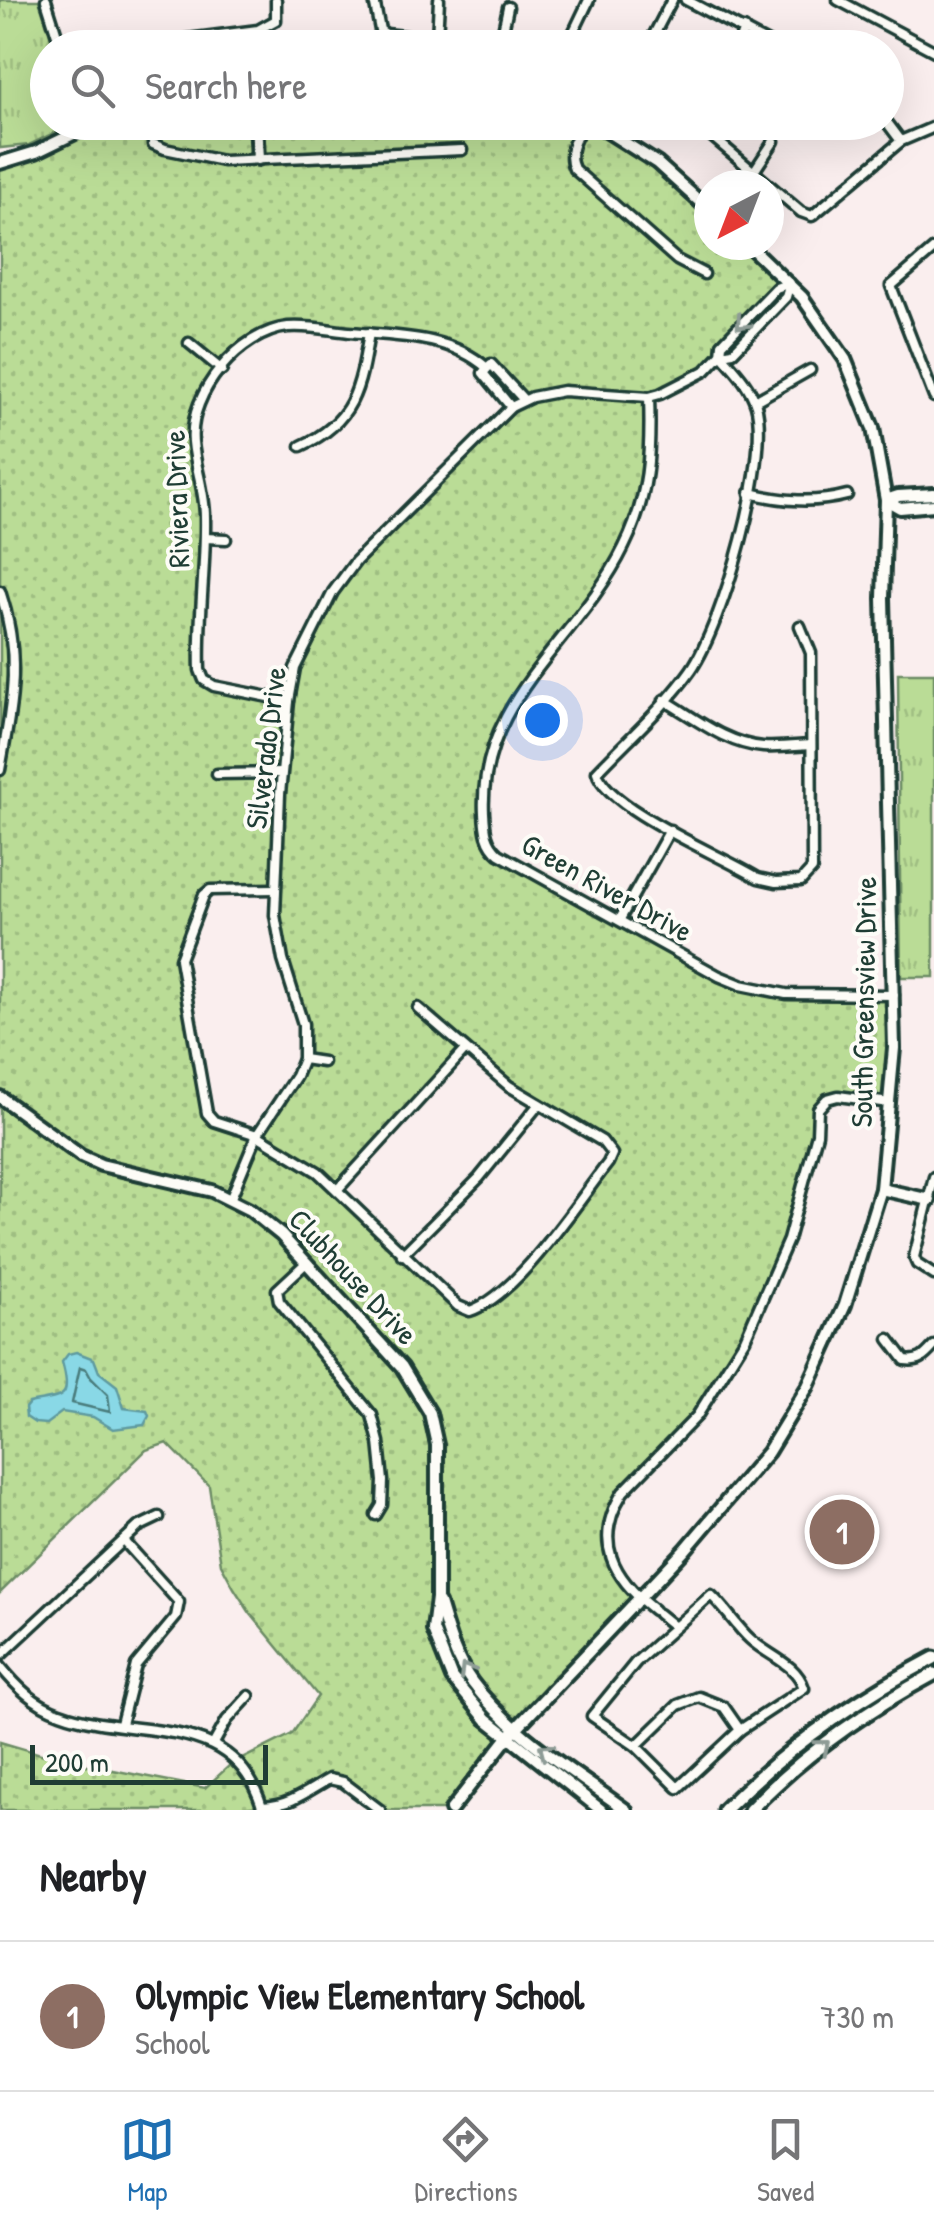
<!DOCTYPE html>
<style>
body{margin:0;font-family:"Patrick Hand",sans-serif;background:#f6f6f6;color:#202124}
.compass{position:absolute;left:694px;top:170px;width:90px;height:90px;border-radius:50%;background:#fff;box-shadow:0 10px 40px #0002;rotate:222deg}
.scale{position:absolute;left:30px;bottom:25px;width:238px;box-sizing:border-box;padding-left:10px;border:5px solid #1f3d34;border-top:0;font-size:28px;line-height:35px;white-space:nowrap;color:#1f3d34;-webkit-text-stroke:8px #fdfcf7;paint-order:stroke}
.you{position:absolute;left:542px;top:720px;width:35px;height:35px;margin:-25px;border:8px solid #fff;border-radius:50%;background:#1a73e8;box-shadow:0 0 0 15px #1a73e833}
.badge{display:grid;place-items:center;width:65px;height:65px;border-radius:50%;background:#1f6fb2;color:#fff;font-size:32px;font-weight:700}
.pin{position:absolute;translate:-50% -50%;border:5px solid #fff;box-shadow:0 2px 10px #0006}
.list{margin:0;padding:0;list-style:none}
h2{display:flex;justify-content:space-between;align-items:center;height:130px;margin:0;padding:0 40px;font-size:42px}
h2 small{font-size:32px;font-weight:400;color:#757577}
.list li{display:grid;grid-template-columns:65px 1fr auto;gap:30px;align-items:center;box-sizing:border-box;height:150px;padding:0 40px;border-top:2px solid #e0e0e0}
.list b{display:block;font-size:38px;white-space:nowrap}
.list p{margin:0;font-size:32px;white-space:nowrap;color:#757577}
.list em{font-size:32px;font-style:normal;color:#757577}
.icon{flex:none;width:55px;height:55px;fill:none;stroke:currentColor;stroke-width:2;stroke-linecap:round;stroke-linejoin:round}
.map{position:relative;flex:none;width:934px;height:1810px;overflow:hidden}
.search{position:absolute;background:#fff;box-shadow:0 10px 40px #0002;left:30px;right:30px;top:30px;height:110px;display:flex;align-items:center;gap:25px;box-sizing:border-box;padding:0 35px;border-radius:55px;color:#757577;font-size:38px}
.sheet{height:280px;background:#fff}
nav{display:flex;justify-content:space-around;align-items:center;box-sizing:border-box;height:140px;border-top:2px solid #e0e0e0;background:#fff;font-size:28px;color:#757577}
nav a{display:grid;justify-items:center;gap:5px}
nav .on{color:#1f6fb2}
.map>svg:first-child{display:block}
.grass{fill:url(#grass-dots);stroke:#6c8c65;stroke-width:2.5;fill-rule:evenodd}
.park{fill:url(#park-tufts);stroke:#6c8c65;stroke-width:2.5}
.water{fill:#89d8e6;stroke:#5f9a9f;stroke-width:2.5}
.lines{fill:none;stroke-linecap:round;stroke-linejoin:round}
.shore{stroke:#497b7b;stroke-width:2.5}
.street-casing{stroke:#1f3d34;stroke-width:15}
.secondary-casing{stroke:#1f3d34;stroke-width:18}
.primary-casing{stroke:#1f3d34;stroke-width:19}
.street{stroke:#fdfcf7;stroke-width:8}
.secondary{stroke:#fdfcf7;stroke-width:10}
.primary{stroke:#fdfcf7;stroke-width:11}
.oneway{stroke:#8e9c96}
.labels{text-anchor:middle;stroke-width:8;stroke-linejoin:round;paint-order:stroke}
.street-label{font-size:30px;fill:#1f3d34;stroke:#fdfcf7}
</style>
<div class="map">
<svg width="934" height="1810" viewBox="0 0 934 1810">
<defs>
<pattern id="grass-dots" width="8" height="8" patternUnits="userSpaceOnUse" patternTransform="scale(2.5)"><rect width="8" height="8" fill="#badc96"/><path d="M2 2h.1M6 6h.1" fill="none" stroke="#9fbe82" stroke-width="1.8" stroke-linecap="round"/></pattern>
<pattern id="park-tufts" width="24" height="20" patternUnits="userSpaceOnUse" patternTransform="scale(2.5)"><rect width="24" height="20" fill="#badc96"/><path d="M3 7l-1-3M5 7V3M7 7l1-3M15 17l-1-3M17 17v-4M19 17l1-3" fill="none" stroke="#9fbe82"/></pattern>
</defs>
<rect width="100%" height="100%" fill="#faeeee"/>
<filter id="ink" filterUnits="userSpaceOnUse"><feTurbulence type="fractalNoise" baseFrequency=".01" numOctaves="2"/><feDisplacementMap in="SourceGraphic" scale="20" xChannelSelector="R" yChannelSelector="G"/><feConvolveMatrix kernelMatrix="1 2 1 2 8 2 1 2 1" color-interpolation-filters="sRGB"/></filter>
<g filter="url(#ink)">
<path class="grass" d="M97 123H592L709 209V245H749L787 280C747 322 707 379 647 393 645 452 641 504 614 557 574 635 468 704 482 802 485 817 490 832 494 847L700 964C769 996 817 992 891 992L889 1099 835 1095 823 1100C796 1204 767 1307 706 1396 681 1434 621 1473 609 1513 605 1526 609 1552 614 1565 618 1575 632 1585 639 1593L452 1810H380L329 1777 303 1793 262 1806 217 1810H0V1742L61 1760 205 1788 230 1765 292 1734 318 1696 250 1613 234 1588 221 1564 209 1486 167 1443 146 1450 0 1593V163ZM298 323 448 345 489 369 514 401 494 416 344 570 308 631 288 697 212 680 205 676 200 665 203 502 190 429 192 415 207 382 243 342 269 328ZM275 889 282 957 305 1043 295 1078 256 1134 214 1117 206 1107 180 956 207 892ZM465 1048 512 1084 609 1149C604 1175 542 1249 521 1271 509 1284 492 1295 477 1306L470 1308 458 1303 337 1186Z"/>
<g class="park">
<path d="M0 0H39L54 47 48 48V122L75 123 29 145 0 148Z"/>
<path d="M898 673H934V977H901Z"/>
</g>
<path class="water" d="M76 1352 94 1359 99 1372 117 1386 124 1408 147 1411 149 1416 144 1425 113 1429 93 1417 62 1412 46 1424 35 1423 26 1417 25 1408 29 1403C62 1396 73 1401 62 1362L68 1354Z"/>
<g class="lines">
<path class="shore" d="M80 1367 86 1369 91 1378 108 1395 110 1412 72 1403Z"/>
<g class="street-casing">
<g id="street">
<path d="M46 0 61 48"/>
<path d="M374 0 380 30 386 34 514 48"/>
<path d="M686 0 777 48"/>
<path d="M838 0 934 51"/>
<path d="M437 39 439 0"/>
<path d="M500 45 508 7"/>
<path d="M118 48 258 30 276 20V0"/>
<path d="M566 48 589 0"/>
<path d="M647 48 672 0"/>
<path d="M737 48 744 29"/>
<path d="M886 121 901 141"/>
<path d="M584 122C576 138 566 152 574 169L677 260 704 274"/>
<path d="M695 122 801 212 812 216 901 141 934 127"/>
<path d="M153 144 165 149 223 161 462 150"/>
<path d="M745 185 774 141"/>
<path d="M934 249 891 286 934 397"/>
<path d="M189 343 222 370"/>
<path d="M721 354C734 369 750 385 756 405 771 458 723 624 691 670 665 707 628 739 597 772 607 809 723 856 758 878L776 882 801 881 812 869 811 653 800 626"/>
<path d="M649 397C651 451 649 497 624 547 579 640 478 699 484 813 485 830 486 843 499 854L719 976 741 985 786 994 894 995"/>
<path d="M755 401 810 370"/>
<path d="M511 407 483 373 491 364 524 400"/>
<path d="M301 446C355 422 360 387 369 333"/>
<path d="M750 493C783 501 813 504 847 495"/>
<path d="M205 538 226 539"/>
<path d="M0 591C22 657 12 703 0 770"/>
<path d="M664 700C695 718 726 744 763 747 779 748 795 746 810 745"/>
<path d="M289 701 214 686 204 680 200 670C198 619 206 568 205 517 205 491 195 467 193 442 188 393 240 332 288 327 307 325 330 330 349 332 396 336 450 335 487 368"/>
<path d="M217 774 281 773"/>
<path d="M274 889 210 890 204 895 180 959 207 1113 214 1121 257 1135 318 1172 458 1306 470 1311C518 1295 576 1204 608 1163L612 1154 602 1141 509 1086 418 1008"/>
<path d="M620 919 670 830"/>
<path d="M303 1059 323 1062"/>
<path d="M934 1177 914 1257 917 1264 934 1275"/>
<path d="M337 1190 465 1050"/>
<path d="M230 1200 257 1135 296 1076 303 1059V1024L283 960 275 915 280 794 289 701 295 668 333 592 356 561 511 407 532 397 563 391 649 397 660 394 705 371 721 354 722 344 776 288 790 283 786 297 733 352 721 354"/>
<path d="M402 1255 479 1178 539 1104"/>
<path d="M307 1262 277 1290 279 1301 372 1415 379 1442 383 1481 382 1505 376 1515"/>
<path d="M889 1339 905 1360C920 1362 924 1357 934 1346"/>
<path d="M711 1595C726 1609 736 1626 750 1639 768 1656 796 1663 804 1688L740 1730 678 1788 636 1746 592 1716 636 1662Z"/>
<path d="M654 1610C613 1578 592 1541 623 1492L697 1416 745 1339 788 1240 817 1134 818 1109 827 1099 838 1096 890 1103"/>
<path d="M659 1614 675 1627"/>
<path d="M0 1656 138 1527 159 1517"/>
<path d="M0 1666C17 1687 34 1704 60 1713 135 1741 235 1709 263 1810"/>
<path d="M121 1724 136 1665 176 1617 179 1602 124 1541"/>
<path d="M213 1745 227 1720 249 1696"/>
<path d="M636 1746 678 1705 699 1697 724 1707 740 1730"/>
<path d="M263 1807C291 1805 306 1792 329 1779L343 1782 380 1810"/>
</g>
</g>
<g class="secondary-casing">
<g id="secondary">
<path d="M500 48V45"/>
<path d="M256 122 258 159"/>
<path d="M592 122 657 163 709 210"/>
<path d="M0 163 36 152 98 122"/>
<path d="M886 500 900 508 934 505"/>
<path d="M886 500 898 496 934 494"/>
<path d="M0 1097 81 1156 101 1165 212 1191 250 1210 281 1235 402 1367 430 1413 437 1445V1598L433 1630 452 1678 486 1719 601 1810"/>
<path d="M881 1189 930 1200"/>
<path d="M439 1603C447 1630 455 1659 472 1682 511 1735 573 1771 626 1810"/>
<path d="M451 1810 508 1737 685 1550 768 1452 808 1386 845 1305 881 1189 894 1048 883 598 886 500 873 428 845 359 802 297 748 245"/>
</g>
</g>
<g class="primary-casing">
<g id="primary">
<path d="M724 1810C787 1747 856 1699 934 1658"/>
<path d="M750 1810C803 1755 867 1710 934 1674"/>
</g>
</g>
<use href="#street" class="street"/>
<use href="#secondary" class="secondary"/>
<use href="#primary" class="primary"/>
</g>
<defs><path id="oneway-chevron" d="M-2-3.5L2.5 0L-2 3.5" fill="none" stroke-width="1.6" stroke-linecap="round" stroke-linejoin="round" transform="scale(2.5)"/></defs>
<g class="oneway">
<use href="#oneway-chevron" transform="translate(742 323) rotate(134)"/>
<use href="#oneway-chevron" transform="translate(466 1670) rotate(-121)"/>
<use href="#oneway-chevron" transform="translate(823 1746) rotate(-39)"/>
<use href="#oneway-chevron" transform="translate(545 1750) rotate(-143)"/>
</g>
</g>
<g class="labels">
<g class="street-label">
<text transform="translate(177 499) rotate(-92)" y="10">Riviera Drive</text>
<text transform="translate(266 748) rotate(-83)" y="10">Silverado Drive</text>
<text transform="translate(607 888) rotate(29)" y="10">Green River Drive</text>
<text transform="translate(864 1002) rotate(-89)" y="10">South Greensview Drive</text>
<text transform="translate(353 1277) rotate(47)" y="10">Clubhouse Drive</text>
</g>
</g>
</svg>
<svg class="compass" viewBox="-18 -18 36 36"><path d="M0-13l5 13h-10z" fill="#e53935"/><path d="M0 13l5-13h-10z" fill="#757577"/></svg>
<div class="scale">200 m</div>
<div class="you"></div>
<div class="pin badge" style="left:842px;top:1532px;background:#8d6e63">1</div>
<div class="search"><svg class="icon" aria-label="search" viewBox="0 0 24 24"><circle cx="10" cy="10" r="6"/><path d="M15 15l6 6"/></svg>Search here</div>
</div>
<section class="sheet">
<h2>Nearby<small></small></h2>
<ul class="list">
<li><span class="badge" style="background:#8d6e63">1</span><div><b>Olympic View Elementary School</b><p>School</p></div><em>730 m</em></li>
</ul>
</section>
<nav>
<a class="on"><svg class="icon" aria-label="map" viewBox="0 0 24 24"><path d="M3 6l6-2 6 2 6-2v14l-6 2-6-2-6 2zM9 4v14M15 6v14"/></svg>Map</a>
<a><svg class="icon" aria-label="directions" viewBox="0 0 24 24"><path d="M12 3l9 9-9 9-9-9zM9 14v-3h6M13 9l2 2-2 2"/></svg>Directions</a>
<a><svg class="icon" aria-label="saved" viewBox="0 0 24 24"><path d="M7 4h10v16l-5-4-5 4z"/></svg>Saved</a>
</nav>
